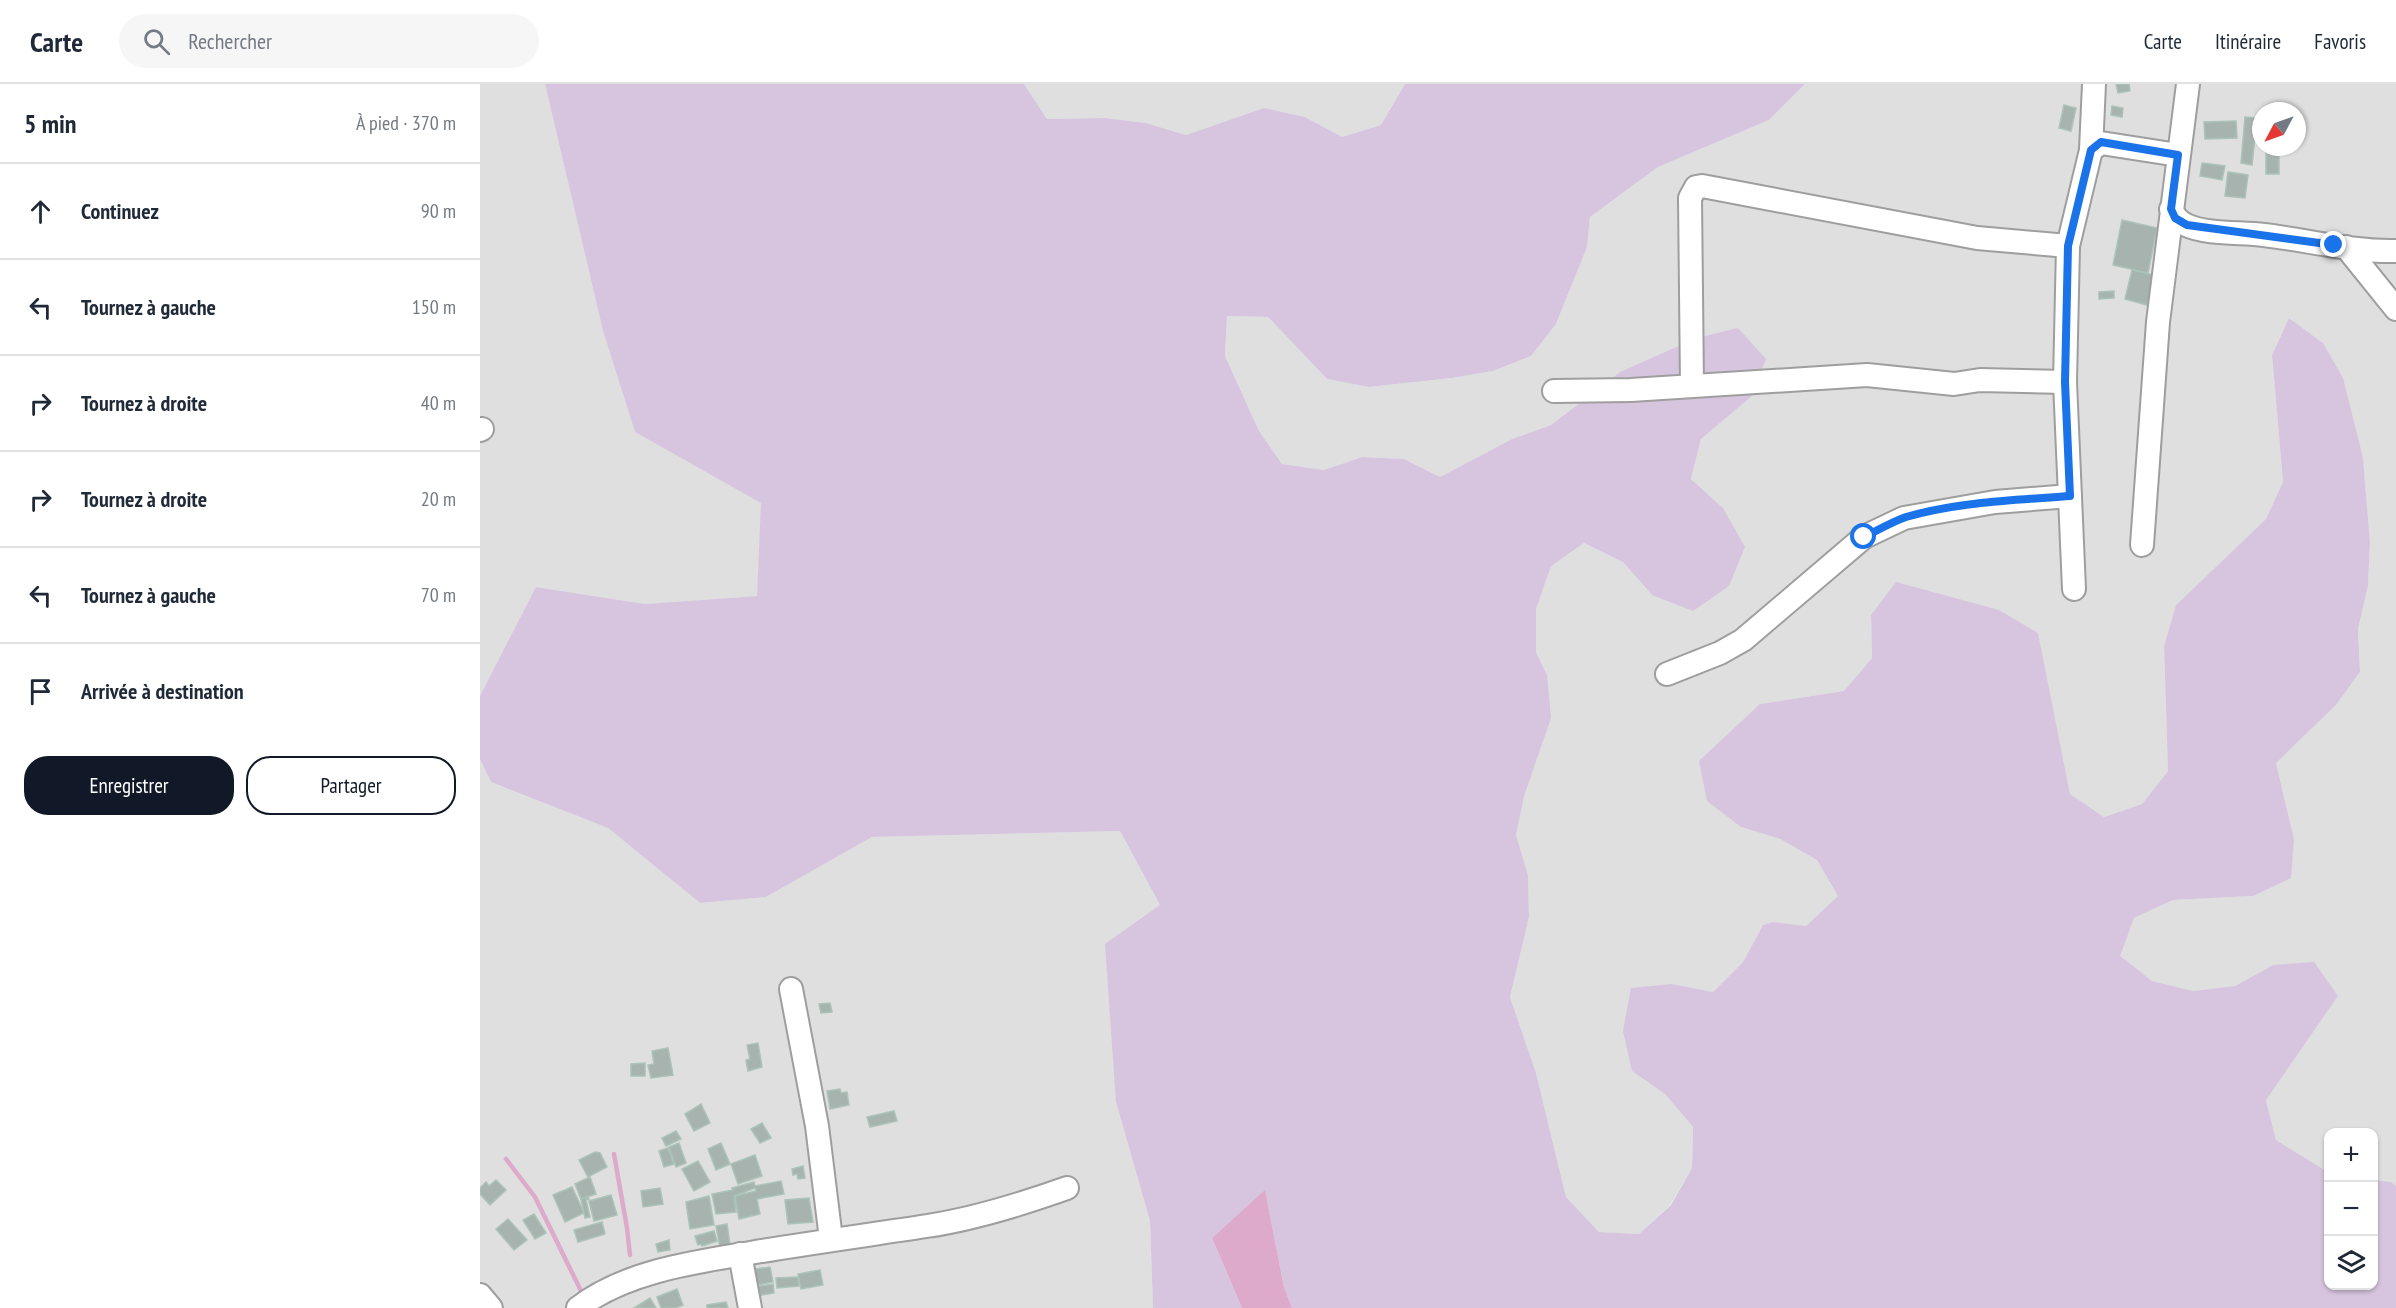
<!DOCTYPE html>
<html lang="fr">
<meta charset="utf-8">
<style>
body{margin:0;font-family:"PT Sans Narrow",sans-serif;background:#f6f6f7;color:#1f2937}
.controls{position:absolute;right:18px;bottom:18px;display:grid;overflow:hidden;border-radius:12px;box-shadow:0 2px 4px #0004}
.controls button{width:54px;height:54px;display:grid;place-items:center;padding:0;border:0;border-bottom:2px solid #e0e1e3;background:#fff;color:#1f2937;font:30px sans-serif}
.compass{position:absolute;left:1772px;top:18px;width:54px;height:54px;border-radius:50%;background:#fff;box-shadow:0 2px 4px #0004;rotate:229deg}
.stop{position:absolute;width:18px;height:18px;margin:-14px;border:4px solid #1a73e8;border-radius:50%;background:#fff}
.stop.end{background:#1a73e8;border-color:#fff;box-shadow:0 2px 6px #0008}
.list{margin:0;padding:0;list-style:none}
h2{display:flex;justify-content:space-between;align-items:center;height:78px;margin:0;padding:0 24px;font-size:26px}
h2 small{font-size:20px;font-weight:400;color:#747a83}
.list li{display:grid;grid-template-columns:39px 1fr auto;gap:18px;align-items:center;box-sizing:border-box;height:96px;padding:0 24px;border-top:2px solid #e0e1e3}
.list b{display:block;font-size:22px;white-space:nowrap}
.list em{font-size:20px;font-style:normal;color:#747a83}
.actions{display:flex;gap:12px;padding:18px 24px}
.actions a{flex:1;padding:14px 0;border:2px solid #111827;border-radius:24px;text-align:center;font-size:21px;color:#111827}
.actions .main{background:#111827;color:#fff}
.icon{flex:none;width:33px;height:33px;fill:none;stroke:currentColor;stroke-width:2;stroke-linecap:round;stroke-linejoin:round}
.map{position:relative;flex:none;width:1916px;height:1224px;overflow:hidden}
header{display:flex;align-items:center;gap:36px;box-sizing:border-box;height:84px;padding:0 30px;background:#fff;border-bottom:2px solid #e0e1e3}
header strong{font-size:28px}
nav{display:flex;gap:33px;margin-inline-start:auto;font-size:21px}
.search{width:420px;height:54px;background:#f6f6f7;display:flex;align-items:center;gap:15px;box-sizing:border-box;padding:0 21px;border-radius:33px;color:#747a83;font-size:22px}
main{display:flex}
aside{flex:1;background:#fff}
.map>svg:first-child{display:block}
.residential{fill:#dedfde;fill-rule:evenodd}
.wetland{fill:#d7c5df}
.water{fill:#deaacb}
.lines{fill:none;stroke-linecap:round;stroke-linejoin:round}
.stream{stroke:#deaacb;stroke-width:4.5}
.building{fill:#a7b3ae;stroke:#abc3b8;stroke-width:1.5}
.minor-casing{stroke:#9e9e9e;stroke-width:26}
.minor{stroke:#fff;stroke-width:22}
.route{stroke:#1a73e8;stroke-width:8}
</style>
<header>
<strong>Carte</strong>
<div class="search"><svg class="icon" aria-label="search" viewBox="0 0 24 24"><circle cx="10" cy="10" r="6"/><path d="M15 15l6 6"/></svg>Rechercher</div>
<nav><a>Carte</a><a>Itinéraire</a><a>Favoris</a></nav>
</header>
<main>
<aside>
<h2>5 min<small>À pied · 370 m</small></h2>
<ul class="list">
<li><svg class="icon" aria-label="ahead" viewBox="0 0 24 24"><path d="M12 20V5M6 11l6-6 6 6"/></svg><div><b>Continuez</b></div><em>90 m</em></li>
<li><svg class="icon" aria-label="left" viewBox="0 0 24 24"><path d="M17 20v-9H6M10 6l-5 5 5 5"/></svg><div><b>Tournez à gauche</b></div><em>150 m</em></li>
<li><svg class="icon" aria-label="right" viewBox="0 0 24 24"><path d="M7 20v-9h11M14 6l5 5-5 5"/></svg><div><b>Tournez à droite</b></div><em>40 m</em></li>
<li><svg class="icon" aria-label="right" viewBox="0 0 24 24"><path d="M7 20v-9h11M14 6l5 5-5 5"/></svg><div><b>Tournez à droite</b></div><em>20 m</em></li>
<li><svg class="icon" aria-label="left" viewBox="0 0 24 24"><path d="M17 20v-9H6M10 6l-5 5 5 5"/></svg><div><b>Tournez à gauche</b></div><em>70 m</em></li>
<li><svg class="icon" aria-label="arrive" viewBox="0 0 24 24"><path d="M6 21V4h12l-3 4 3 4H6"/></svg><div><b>Arrivée à destination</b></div></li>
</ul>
<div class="actions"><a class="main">Enregistrer</a><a>Partager</a></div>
</aside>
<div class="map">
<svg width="1916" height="1224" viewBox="0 0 1916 1224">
<rect width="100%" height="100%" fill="#e8f1ef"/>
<g class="residential">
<path d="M0 0H65L123 247 155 348 282 419 277 512 165 520 57 503 0 612Z"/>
<path d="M544 0H925L901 41 862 53 825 33 784 24 706 51 666 39 625 34 567 35Z"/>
<path d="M1325 0H1916V1102L1910 1098 1894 1096V1048H1848V1088L1796 1056 1786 1015 1858 912 1793 881 1755 902 1713 907 1672 897 1639 872 1654 834 1693 816 1773 812 1814 755 1796 679 1856 621 1880 588 1878 545 1888 502 1890 458 1883 374 1843 259 1809 234 1792 271 1803 398 1786 435 1696 521 1684 562 1688 687 1662 720 1624 733 1590 710 1557 549 1391 531 1392 574 1364 607 1280 620 1261 743 1300 755 1337 776 1358 812 1326 842 1293 838 1283 841 1263 878 1233 908 1192 900 1152 986 1185 1010 1213 1043 1212 1084 1190 1121 1159 1150 1119 1148 1086 1113 1056 989 1030 913 1049 833 1048 791 1036 751 1067 591 1056 568V525L1071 481 1104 459 1143 478 1172 511 1243 424 1211 395 1221 355 1271 313 1140 288 1071 341 1032 355 960 393 924 375 882 373 844 386 802 380 779 347 745 272 747 232 788 233 847 295 889 303 972 294 1013 287 1051 272 1076 240 1107 163 1110 133 1178 83 1289 36ZM1781 27H1817V63H1781Z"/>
<path d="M0 675 11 698 128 744 220 819 286 813 392 753 640 747 680 821 636 1018 670 1137 673 1224H0Z"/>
</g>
<path class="wetland" d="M65 0H544L567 35 625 34 666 39 706 51 784 24 825 33 862 53 901 41 925 0H1325L1289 36 1178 83 1110 133 1107 163 1076 240 1051 272 1013 287 972 294 889 303 847 295 788 233 747 232 745 272 779 347 802 380 844 386 882 373 924 375 960 393 1032 355 1071 341 1140 288 1217 254 1258 244 1286 275 1271 313 1221 355 1211 395 1243 424 1265 463 1249 502 1213 527 1172 511 1143 478 1104 459 1071 482 1056 525V568L1067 591 1071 634 1044 712 1036 751 1048 791 1049 833 1030 913 1056 989 1086 1113 1119 1148 1159 1150 1191 1121 1212 1084 1213 1043 1185 1010 1152 987 1143 947 1151 904 1192 900 1233 908 1263 878 1283 841 1293 838 1326 842 1358 812 1337 776 1300 755 1261 743 1227 717 1219 677 1280 620 1364 607 1392 574 1391 531 1416 498 1519 526 1558 549 1590 710 1624 733 1662 720 1688 687 1684 562 1696 521 1786 435 1803 398 1792 271 1809 234 1843 259 1863 294 1883 374 1890 458 1888 502 1878 545 1880 588 1856 621 1796 679 1814 755 1811 794 1773 812 1693 816 1654 834 1640 872 1672 897 1713 907 1755 902 1793 881 1834 878 1858 912 1786 1016 1796 1056 1848 1088V1202H1894V1096L1911 1098 1916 1102V1224H812L804 1203 785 1107 732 1154 762 1224H673L670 1137 636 1018 625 860 680 821 640 747 392 753 286 813 220 819 128 744 11 698 0 675V612L56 503 165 520 277 512 281 419 155 348 123 247Z"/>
<path class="water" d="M785 1106 804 1203 812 1224H762L732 1154Z"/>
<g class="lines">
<g class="stream">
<path d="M134 1070 147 1144 150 1171"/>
<path d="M26 1075 55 1113 103 1211"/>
</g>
</g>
<g class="building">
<path d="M1636 0H1649L1650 7 1638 9Z"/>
<path d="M1584 21 1596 24 1591 47 1579 44Z"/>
<path d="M1632 22 1643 24 1642 33 1631 31Z"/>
<path d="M1765 33 1777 34 1772 81 1761 79Z"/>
<path d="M1756 37 1757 54 1725 55 1724 38Z"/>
<rect x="1786" y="63" width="13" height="27"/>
<path d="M1722 79 1745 82 1742 96 1720 92Z"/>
<path d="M1748 88 1768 91 1765 114 1745 112Z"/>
<path d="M1642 136 1677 144 1668 189 1633 181Z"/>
<path d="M1652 186 1674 191 1667 221 1645 215Z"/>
<path d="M1634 207V214L1619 215V208Z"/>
<path d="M350 919 352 928 341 929 339 920Z"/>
<path d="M278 959 282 983 268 987 266 976 270 975 267 961Z"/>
<path d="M188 964 193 991 171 994 168 981 174 980 172 967Z"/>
<path d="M165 979V992H151V980Z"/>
<path d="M360 1005 361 1009 367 1008 369 1021 350 1025 347 1007Z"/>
<path d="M221 1020 230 1039 214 1047 205 1030Z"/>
<path d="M414 1027 417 1037 390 1043 387 1033Z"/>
<path d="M282 1039 291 1054 280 1059 271 1045Z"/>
<path d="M196 1047 201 1055 186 1062 182 1054Z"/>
<path d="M199 1059 206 1079 196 1083 189 1063Z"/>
<path d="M241 1059 250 1080 236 1086 228 1065Z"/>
<path d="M188 1064 194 1080 184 1083 179 1067Z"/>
<path d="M115 1068 120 1069 127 1083 108 1093 99 1076Z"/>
<path d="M275 1071 282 1092 258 1100 251 1080Z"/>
<path d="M218 1077 230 1098 214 1107 202 1085Z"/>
<path d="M323 1082 325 1094 318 1095 317 1090 313 1091 312 1085Z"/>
<path d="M110 1093 116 1110 101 1115 95 1100Z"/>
<path d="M16 1096 26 1106 10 1121 0 1110V1104L6 1098 9 1102Z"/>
<path d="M301 1097 304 1110 277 1115 280 1130 259 1135 255 1112 276 1107 275 1104 254 1112 256 1128 236 1130 232 1110 253 1106 252 1104 274 1098 275 1102Z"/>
<path d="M92 1103 104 1129 85 1138 73 1111Z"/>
<path d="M180 1104 183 1120 163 1123 161 1107Z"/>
<path d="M131 1111 137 1131 114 1137 109 1117Z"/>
<path d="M229 1112 234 1141 210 1145 206 1118Z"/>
<path d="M108 1113 109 1115 106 1116 110 1133 105 1134 101 1115Z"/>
<path d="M329 1114 333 1138 308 1140 305 1116Z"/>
<path d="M54 1130 66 1149 55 1155 43 1136Z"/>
<path d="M28 1135 47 1156 34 1166 16 1145Z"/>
<path d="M122 1138 125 1150 98 1158 94 1146Z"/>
<path d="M247 1140 250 1161 240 1163 236 1142Z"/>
<path d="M234 1147 237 1157 222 1162 221 1160 218 1161 215 1152Z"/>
<path d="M189 1156 190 1166 178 1168 176 1160Z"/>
<path d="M290 1183 293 1198 271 1202 269 1186Z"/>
<path d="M340 1186 343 1201 321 1205 318 1190Z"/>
<path d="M318 1193 319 1202 297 1204 296 1194Z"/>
<path d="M293 1200 294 1209 276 1212 274 1203Z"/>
<path d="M197 1205 203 1221 196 1224H181L177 1213Z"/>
<path d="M170 1214 176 1224H154Z"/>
<path d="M246 1218 248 1224H227V1221Z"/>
</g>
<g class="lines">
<g class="minor-casing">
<g id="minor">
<path d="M1611 66 1621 59 1698 71"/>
<path d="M1691 125C1694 132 1698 137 1706 141 1728 151 1760 148 1784 151 1827 156 1872 168 1916 167"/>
<path d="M1866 163 1916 225"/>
<path d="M1212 302 1210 114 1216 103 1222 102 1497 154 1588 162"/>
<path d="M1074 307 1151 306 1387 291 1474 300 1500 296 1585 298"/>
<path d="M0 346 2 345"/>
<path d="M1662 461 1678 238 1708 0"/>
<path d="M1594 505 1585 298 1588 162 1611 66 1614 0"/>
<path d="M1187 590 1240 569 1263 556 1384 453 1424 434 1515 418 1590 412"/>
<path d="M311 905 337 1042 351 1155"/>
<path d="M260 1170 270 1224"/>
<path d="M0 1211 11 1224"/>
<path d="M98 1224C144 1188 214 1178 270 1169 329 1159 388 1151 447 1142 494 1135 542 1120 587 1104"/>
</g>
</g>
<use href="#minor" class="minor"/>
</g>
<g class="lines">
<path class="route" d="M1384 453C1397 447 1411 438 1426 433 1478 418 1536 416 1590 412L1585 298 1588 162 1611 66 1621 58 1698 71 1691 125 1695 134 1707 141 1854 161"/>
</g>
</svg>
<div class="controls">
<button>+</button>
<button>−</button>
<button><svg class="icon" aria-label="layers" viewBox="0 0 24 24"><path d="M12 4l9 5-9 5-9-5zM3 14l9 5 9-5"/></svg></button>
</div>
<svg class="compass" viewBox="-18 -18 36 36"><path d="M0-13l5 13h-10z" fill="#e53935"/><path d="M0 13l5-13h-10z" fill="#747a83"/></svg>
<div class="stop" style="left:1384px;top:453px"></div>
<div class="stop end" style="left:1854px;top:161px"></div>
</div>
</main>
